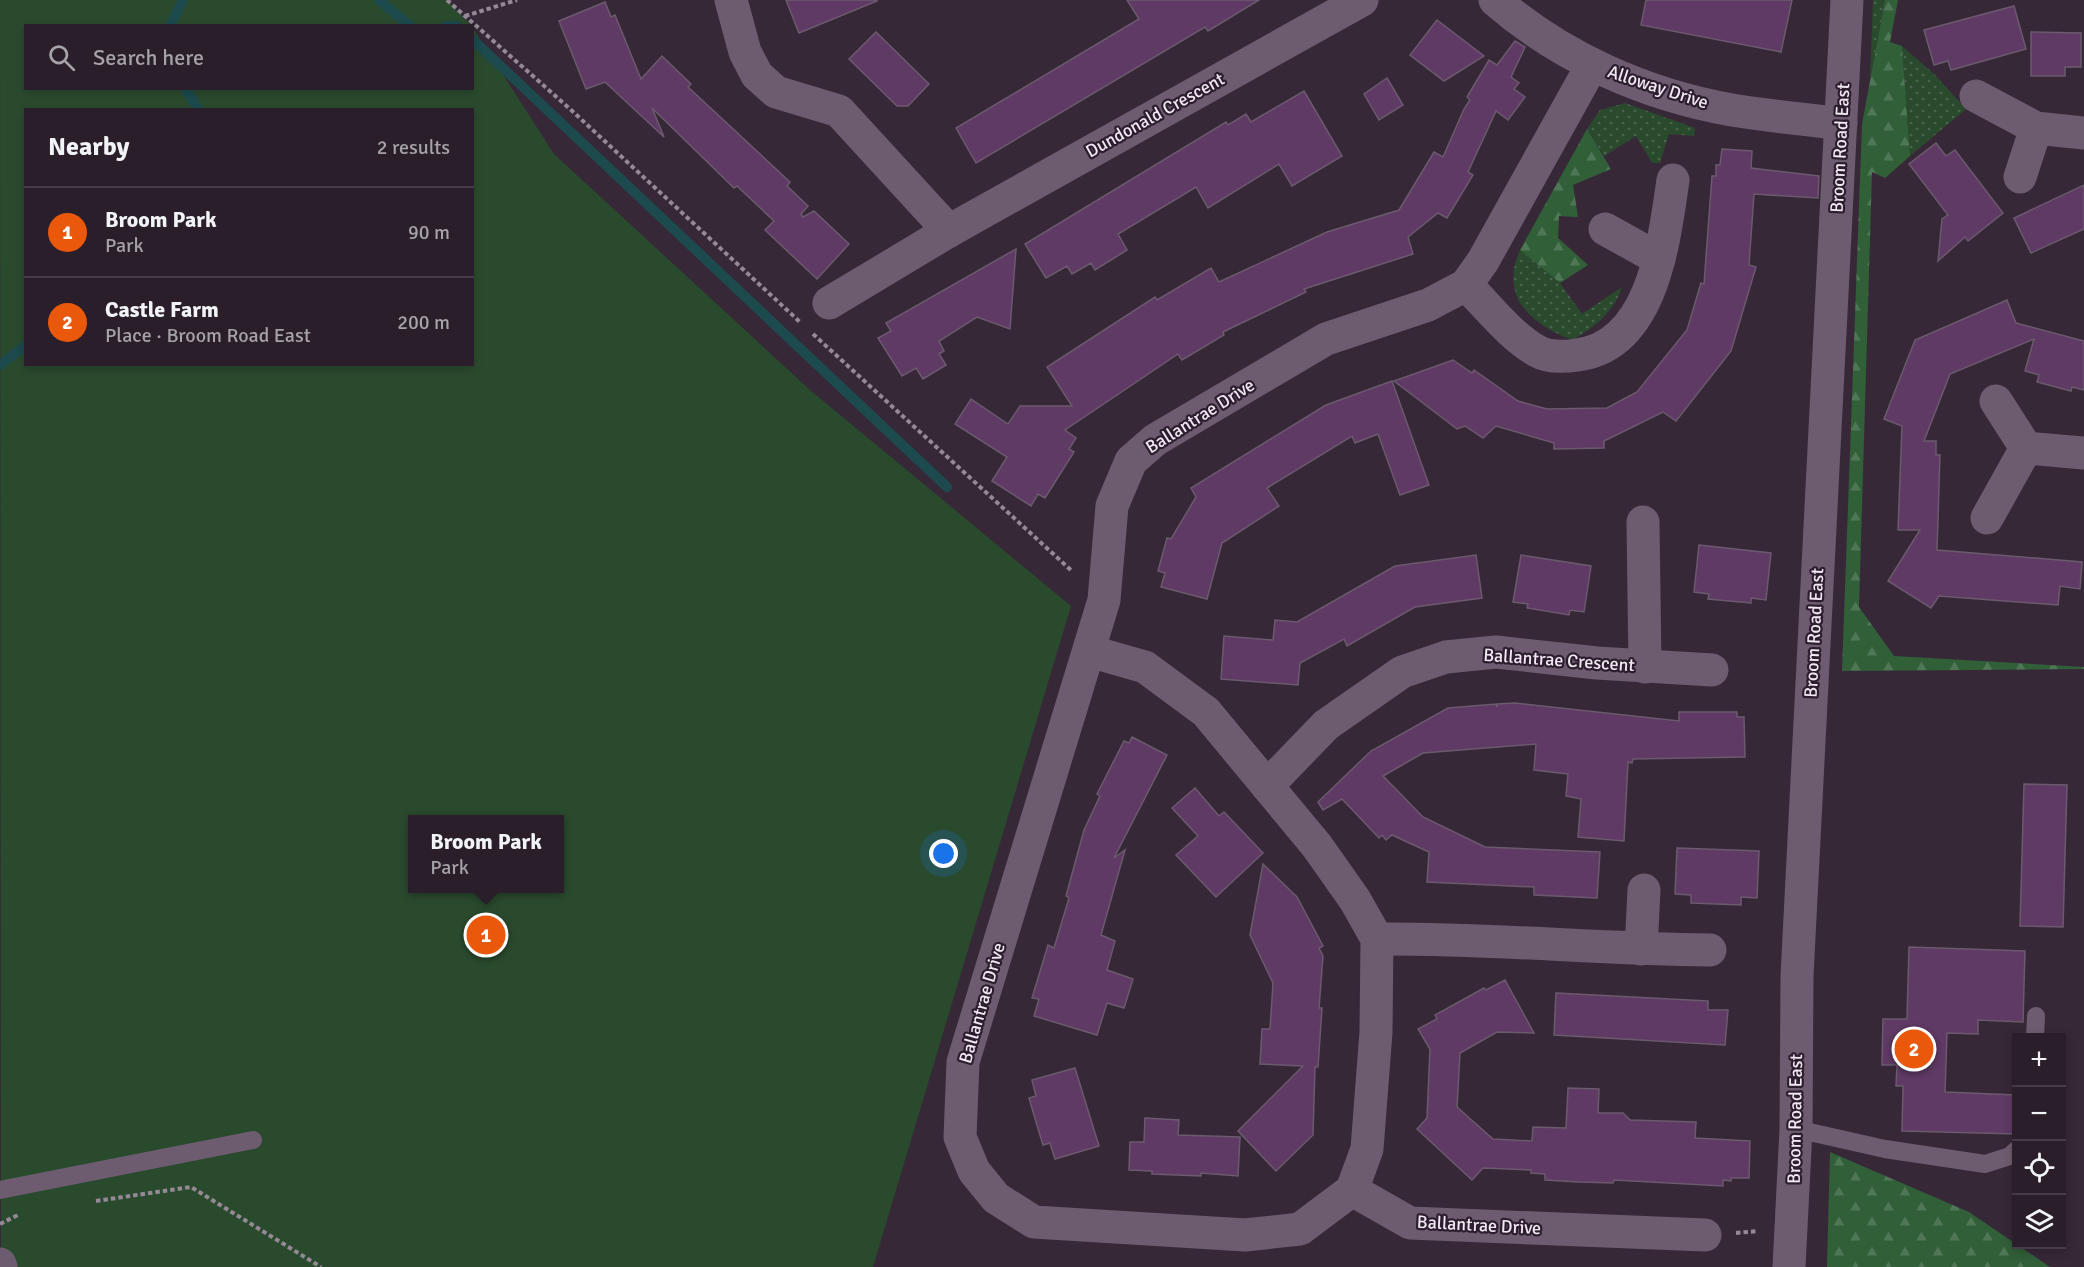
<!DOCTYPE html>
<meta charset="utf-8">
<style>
body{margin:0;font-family:Signika,sans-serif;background:#352b36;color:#f1f3f6}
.controls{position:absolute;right:18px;bottom:18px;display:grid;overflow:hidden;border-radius:0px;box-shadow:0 3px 9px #0003}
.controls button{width:54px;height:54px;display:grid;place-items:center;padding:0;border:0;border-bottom:2px solid #453c47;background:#291e2a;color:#f1f3f6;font:30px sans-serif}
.you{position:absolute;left:944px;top:854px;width:21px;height:21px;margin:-15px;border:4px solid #fff;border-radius:50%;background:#1a73e8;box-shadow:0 0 0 9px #1a73e833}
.badge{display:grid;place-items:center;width:39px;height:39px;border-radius:50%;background:#ea580c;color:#fff;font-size:20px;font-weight:700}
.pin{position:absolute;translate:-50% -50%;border:3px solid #fff;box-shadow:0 2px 6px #0006}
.popup{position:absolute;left:408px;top:815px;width:156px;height:78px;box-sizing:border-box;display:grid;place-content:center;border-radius:0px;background:#291e2a;filter:drop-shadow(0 2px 4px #0005);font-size:20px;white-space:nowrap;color:#a5a2a8}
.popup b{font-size:22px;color:#f1f3f6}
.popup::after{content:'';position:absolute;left:50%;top:100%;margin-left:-12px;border:12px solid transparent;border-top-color:#291e2a}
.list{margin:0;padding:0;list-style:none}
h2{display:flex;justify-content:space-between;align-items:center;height:78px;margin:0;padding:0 24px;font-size:26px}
h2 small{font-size:20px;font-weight:400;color:#a5a2a8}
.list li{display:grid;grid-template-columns:39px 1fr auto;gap:18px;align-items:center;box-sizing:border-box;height:90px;padding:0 24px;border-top:2px solid #453c47}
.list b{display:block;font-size:22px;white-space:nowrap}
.list p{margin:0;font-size:20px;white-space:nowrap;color:#a5a2a8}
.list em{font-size:20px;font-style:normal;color:#a5a2a8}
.icon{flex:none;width:33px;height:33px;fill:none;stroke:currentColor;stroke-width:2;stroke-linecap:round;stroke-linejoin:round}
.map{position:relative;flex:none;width:2084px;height:1267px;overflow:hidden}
.search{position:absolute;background:#291e2a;box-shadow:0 3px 9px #0003;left:24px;top:24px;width:450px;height:66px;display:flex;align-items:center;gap:15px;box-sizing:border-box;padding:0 21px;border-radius:0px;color:#a5a2a8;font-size:22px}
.panel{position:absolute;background:#291e2a;box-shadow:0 3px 9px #0003;left:24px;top:108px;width:450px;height:258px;border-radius:0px}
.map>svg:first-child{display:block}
.grass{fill:url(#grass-dots)}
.forest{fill:url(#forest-firs)}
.park{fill:#2a4a2e;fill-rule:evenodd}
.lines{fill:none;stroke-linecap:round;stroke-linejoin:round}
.stream{stroke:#1c4a4d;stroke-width:10}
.building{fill:#5f3a64;stroke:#6b5a6d;stroke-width:1.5}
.path{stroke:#958996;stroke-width:4;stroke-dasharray:4.5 3;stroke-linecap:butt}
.service{stroke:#6d5c6f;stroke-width:18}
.minor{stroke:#6d5c6f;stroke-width:33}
.tertiary{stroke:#6d5c6f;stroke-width:33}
.labels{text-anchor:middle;stroke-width:4.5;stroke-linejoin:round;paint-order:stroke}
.street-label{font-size:18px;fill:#f2e8f3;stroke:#2c1e2e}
</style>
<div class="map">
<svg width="2084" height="1267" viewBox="0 0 2084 1267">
<defs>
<pattern id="grass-dots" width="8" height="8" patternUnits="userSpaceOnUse" patternTransform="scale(1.5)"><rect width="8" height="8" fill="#2a4a2e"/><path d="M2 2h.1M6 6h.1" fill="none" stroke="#49644d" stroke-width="1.8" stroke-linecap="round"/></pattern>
<pattern id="forest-firs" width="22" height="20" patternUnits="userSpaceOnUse" patternTransform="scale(1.5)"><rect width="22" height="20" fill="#315f38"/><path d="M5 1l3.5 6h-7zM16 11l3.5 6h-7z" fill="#4f7655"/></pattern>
</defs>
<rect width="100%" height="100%" fill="#372838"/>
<g class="grass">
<path d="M1873 0H1885L1870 80Z"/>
<path d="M1902 46 1934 74 1966 109 1910 156Z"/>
<path d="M1625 103 1695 128 1694 136 1669 134 1660 163H1652L1636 136 1604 156 1587 129 1600 110Z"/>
<path d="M1520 250 1560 283 1582 314 1622 287C1614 312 1594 328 1572 340 1531 324 1499 297 1520 250Z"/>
</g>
<g class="forest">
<path d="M1885 0H1898L1890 42 1902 46 1910 156 1885 178 1872 172 1859 607 1894 656 2084 667V669L1842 671 1862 124Z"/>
<path d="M1587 129 1611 169 1573 185 1578 217 1559 216 1558 238 1588 265 1560 283 1520 250Z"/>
<path d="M1830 1152 1969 1212 2050 1267H1827Z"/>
</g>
<path class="park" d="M0 0H447L471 25 26 26V88H472L473 28 554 154 810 390 1071 606 873 1267H1ZM26 110H472V364H26ZM412 820H560V888H412Z"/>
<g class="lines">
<g class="stream">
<path d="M379 0 410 26"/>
<path d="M170 26 183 0"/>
<path d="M446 26H457"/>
<path d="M472 39 947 487"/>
<path d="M185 88 199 110"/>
<path d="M0 365 26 345"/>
</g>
</g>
<g class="building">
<path d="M786 0H877V1L799 33Z"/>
<path d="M1127 0H1259L1208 31 1205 27 976 163 956 128 1139 19Z"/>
<path d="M1646 0H1792L1781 52 1641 25Z"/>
<path d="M605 2 611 17 615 15 641 79 662 56 691 84 688 87 790 182 787 186 808 206 801 214 803 217 814 211 849 244 817 279 765 230 774 221 737 186 734 188 652 108 664 137 605 82 586 89 559 21Z"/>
<path d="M2014 6 2026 49 1951 70 1948 61 1934 65 1924 30Z"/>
<path d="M1437 20 1484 56 1444 81 1410 55Z"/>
<path d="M876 32 929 84 908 106H897L849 59Z"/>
<path d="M2031 32 2081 33V67H2065V76H2031Z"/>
<path d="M1515 41 1525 47 1511 77 1519 83 1514 89 1525 97 1508 120 1496 111 1468 172 1473 175 1447 218 1438 213 1408 237 1413 254 1304 289 1306 292 1223 332 1224 335 1182 360 1178 354 1065 430 1076 438 1069 449 1074 452 1045 498 1038 494 1031 506 992 481 1007 457 955 424 971 399 1008 424 1020 406H1072L1047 367 1155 297 1157 300 1211 268 1219 282 1327 232 1399 210 1434 152 1443 157 1464 109 1470 100 1467 97 1489 60 1497 65Z"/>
<path d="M1387 78 1403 105 1379 120 1364 94Z"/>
<path d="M1304 91 1342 156 1292 186 1279 164 1208 208 1196 187 1118 234 1127 250 1095 270 1091 263 1072 274 1067 266 1046 278 1025 244 1226 122 1228 125 1246 114 1251 122Z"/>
<path d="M1936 143 1946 156 1955 150 2003 213 1968 241 1965 237 1938 261 1942 219 1948 215 1909 164Z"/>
<path d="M1722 149 1752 151 1751 168 1819 176 1818 198 1754 194 1749 265 1756 267 1731 351 1676 421 1663 412 1604 441V448L1554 449V443L1496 426 1483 438 1465 426 1457 429 1394 381 1453 360 1472 373 1474 370 1518 401 1547 409 1607 408 1637 392 1687 330 1701 283 1704 284 1712 176H1716V165H1720Z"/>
<path d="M2084 185V229L2031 253 2014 218Z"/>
<path d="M1016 249 1010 329 977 317 939 341 944 351 939 354 946 365 923 379 916 368 902 376 878 338 891 331 886 323Z"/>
<path d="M2007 300 2016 323 2084 341V390L2072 387 2071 391 2037 382 2039 375 2025 371 2034 339 1950 374 1924 441H1936V455H1940L1937 550 2082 562 2080 589 2060 586 2058 605 1939 596 1931 608 1888 581 1920 530H1898L1902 426 1884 419 1915 340Z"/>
<path d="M1392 381 1429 485 1400 495 1378 434 1355 443 1352 436 1267 488 1279 506 1222 543 1207 599 1161 587 1165 573 1158 571 1167 538 1171 539 1196 497 1191 488 1326 405Z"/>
<path d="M1699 545 1771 553 1766 600 1751 598V603L1708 599 1709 594 1694 592Z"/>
<path d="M1476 555 1482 598 1415 607 1347 646 1344 639 1300 663 1298 685 1221 679 1224 636 1273 640 1275 620 1297 622 1395 566Z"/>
<path d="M1521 555 1591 566 1584 612 1570 610 1569 615 1527 608 1528 604 1513 602Z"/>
<path d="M1515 703 1679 721V712H1737V717H1744L1745 757 1633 759 1632 763 1628 762 1624 841 1578 837 1581 799 1566 796 1568 774 1534 770 1536 744 1423 753 1383 776 1423 817 1485 847 1600 852 1597 898 1534 895V887L1427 882 1429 852 1392 835 1386 840 1382 835 1379 838 1342 799 1323 810 1318 802 1371 751 1448 708 1496 704 1497 707V704Z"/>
<path d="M1132 737 1167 755 1114 858 1125 850 1101 935 1115 941 1107 970 1133 979 1124 1008 1107 1003 1097 1035 1034 1016 1039 999 1032 998 1048 945 1054 948 1069 898 1066 896 1084 830 1100 796 1097 794 1124 741 1129 743Z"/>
<path d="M2024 784 2067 785 2063 927 2020 926Z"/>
<path d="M1195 788 1219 816 1224 812 1263 853 1216 897 1176 855 1198 836 1172 808Z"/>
<path d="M1677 848 1759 851 1757 898 1741 897V905L1691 903V895L1675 894Z"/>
<path d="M1263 864 1297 897 1323 946 1319 948 1323 956 1319 1008H1322L1318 1067H1315L1313 1135 1276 1171 1238 1131 1303 1066 1260 1064 1262 1029H1270L1273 983 1250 935Z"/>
<path d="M1909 947 2025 951 2023 1022 1978 1020V1034L1947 1033 1945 1092 2016 1095V1134L1902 1131 1903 1086H1896L1897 1065H1882L1883 1019H1907Z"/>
<path d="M1505 980 1534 1033 1497 1032 1460 1053 1457 1107 1493 1139 1532 1141 1533 1127 1566 1128 1568 1088 1599 1089 1598 1113H1623L1630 1120 1696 1122 1695 1138 1750 1141 1749 1178H1731V1181L1723 1180V1186L1614 1180 1613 1183 1579 1182 1545 1180V1174L1531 1173V1170L1483 1168 1472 1180 1417 1129 1427 1118 1430 1049 1418 1029 1437 1019 1435 1015 1484 988 1486 990Z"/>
<path d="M1556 993 1708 1001V1010H1728L1725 1045 1554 1035Z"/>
<path d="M1075 1068 1099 1146 1055 1159 1050 1143 1043 1145 1036 1122 1029 1098 1036 1096 1032 1080Z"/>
<path d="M1145 1118 1179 1120 1178 1135 1240 1137 1238 1176 1201 1173V1176L1152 1174V1171L1129 1170 1130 1142H1144Z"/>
</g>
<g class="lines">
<g class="path">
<path d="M447 0 569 108 801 323"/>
<path d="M465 16 517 0"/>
<path d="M813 334 1073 572"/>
<path d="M96 1201 191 1187 321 1267"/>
<path d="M0 1224 18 1215"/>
<path d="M1736 1233 1758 1231"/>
</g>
<g class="service">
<path d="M2035 1038 2036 1016"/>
<path d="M1796 1129 1885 1149 1985 1164 2010 1156 2016 1150"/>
<path d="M0 1190 253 1140"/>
</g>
<g class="minor">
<path d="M731 0 745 52 757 75 776 92 839 111 949 231"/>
<path d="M1495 0C1560 57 1646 95 1732 110 1768 116 1805 119 1841 124"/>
<path d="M1592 65 1483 261 1466 285 1428 305 1326 339 1155 440 1131 461 1112 506 1104 600 963 1062 960 1137 974 1171 996 1198 1034 1222 1245 1235 1300 1229 1352 1190 1410 1223 1705 1235"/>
<path d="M1976 96 2036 128 2084 133"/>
<path d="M2020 177 2036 128"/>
<path d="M1605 229 1659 259"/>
<path d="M1466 285C1488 306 1510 336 1537 351 1549 358 1564 357 1577 355 1653 346 1664 241 1673 180"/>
<path d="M829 303 949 231 1362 0"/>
<path d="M1996 401 2026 448"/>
<path d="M1987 518 2026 448 2084 453"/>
<path d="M1643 522 1645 667"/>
<path d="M1089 651 1145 667 1206 712 1317 846 1355 900 1377 939 1376 1032 1367 1149 1352 1190"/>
<path d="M1267 786 1326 725 1402 672 1446 657 1496 652 1597 663 1712 670"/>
<path d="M1377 939C1488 938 1599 949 1710 950"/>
<path d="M1641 949 1644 890"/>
<path d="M0 1264 1 1267"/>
</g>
<path class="tertiary" d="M1789 1267 1796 1129 1797 976 1847 0"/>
</g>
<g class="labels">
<g class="street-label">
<text transform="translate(1658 87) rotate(18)" y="6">Alloway Drive</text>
<text transform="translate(1155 115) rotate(-29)" y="6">Dundonald Crescent</text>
<text transform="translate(1840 148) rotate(-87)" y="6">Broom Road East</text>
<text transform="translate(1200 416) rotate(-32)" y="6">Ballantrae Drive</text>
<text transform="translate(1814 633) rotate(-87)" y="6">Broom Road East</text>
<text transform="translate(1559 660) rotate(4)" y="6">Ballantrae Crescent</text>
<text transform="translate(982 1003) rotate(-74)" y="6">Ballantrae Drive</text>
<text transform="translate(1795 1119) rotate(-89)" y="6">Broom Road East</text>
<text transform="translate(1479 1225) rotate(3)" y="6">Ballantrae Drive</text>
</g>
</g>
</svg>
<div class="controls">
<button>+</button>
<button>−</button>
<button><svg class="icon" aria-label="locate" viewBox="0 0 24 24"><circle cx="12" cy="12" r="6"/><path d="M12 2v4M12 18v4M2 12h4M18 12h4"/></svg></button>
<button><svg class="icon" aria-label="layers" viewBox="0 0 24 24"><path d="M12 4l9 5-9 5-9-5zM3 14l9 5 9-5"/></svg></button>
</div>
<div class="you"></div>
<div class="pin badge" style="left:486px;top:935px">1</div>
<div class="popup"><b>Broom Park</b>Park</div>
<div class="pin badge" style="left:1914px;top:1049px">2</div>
<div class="search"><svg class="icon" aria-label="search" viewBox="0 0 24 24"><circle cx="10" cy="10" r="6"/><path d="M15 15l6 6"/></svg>Search here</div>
<section class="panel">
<h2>Nearby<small>2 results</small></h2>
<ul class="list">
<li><span class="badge">1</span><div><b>Broom Park</b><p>Park</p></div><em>90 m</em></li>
<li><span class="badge">2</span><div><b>Castle Farm</b><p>Place · Broom Road East</p></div><em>200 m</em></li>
</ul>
</section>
</div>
